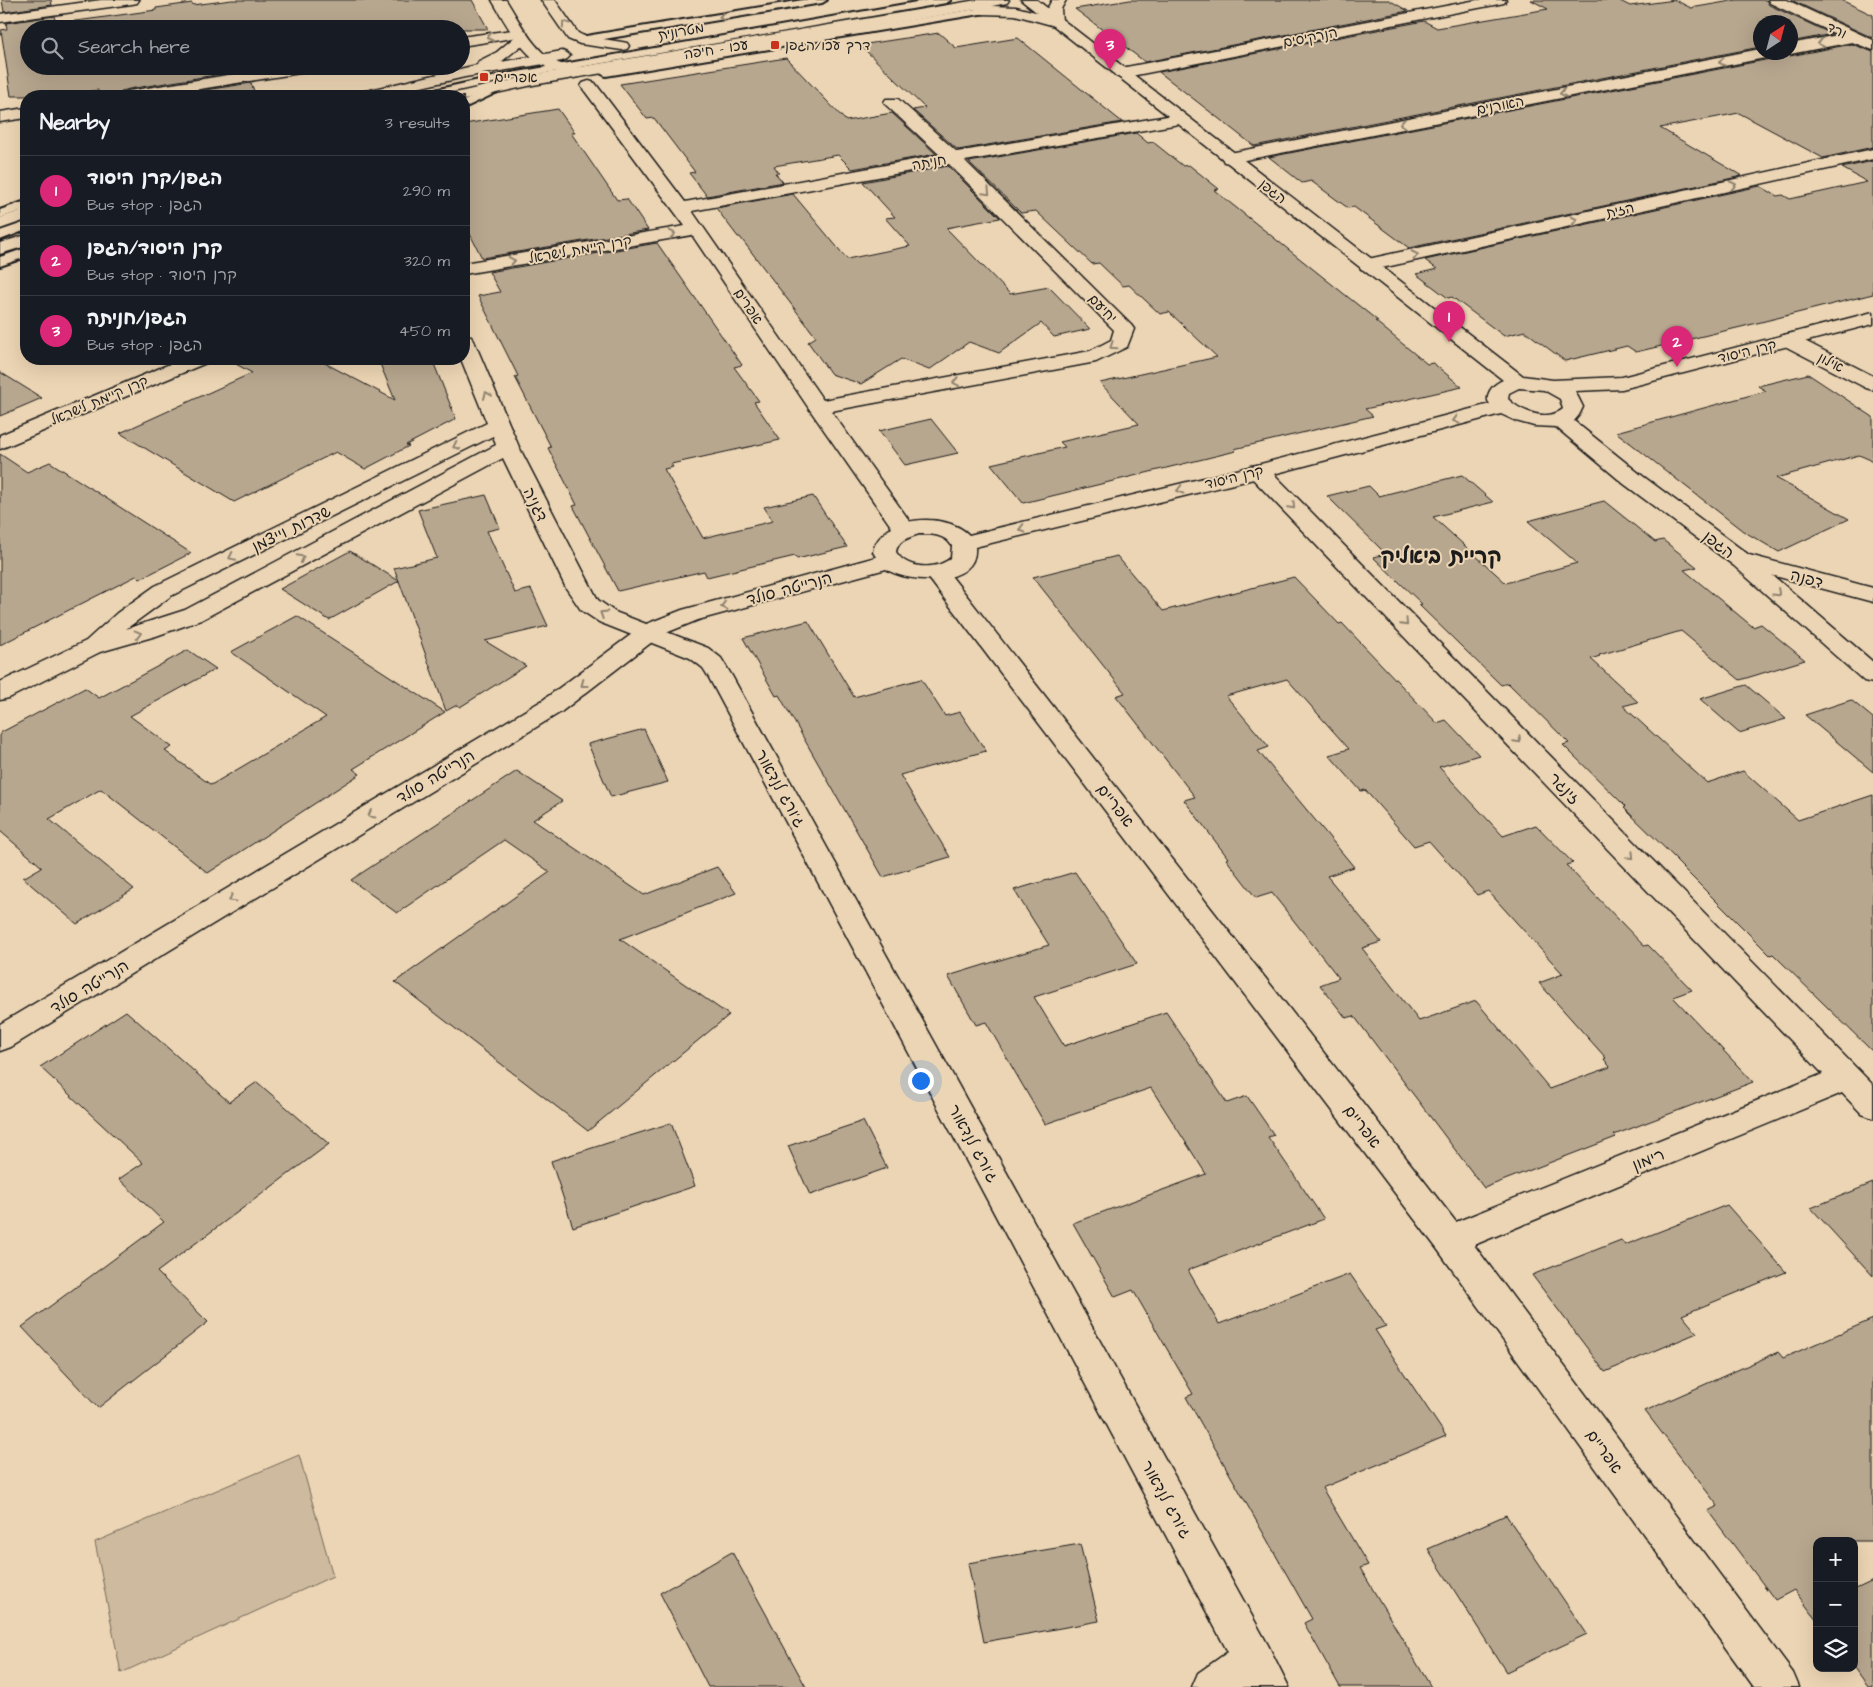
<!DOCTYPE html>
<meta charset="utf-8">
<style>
body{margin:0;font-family:"Architects Daughter","Playpen Sans Hebrew",sans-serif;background:#242831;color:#f1f3f6}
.controls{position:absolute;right:15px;bottom:15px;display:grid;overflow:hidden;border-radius:10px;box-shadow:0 5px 20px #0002}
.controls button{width:45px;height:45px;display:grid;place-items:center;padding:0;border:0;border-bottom:1px solid #363941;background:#171b24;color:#f1f3f6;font:25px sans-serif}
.compass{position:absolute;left:1753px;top:15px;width:45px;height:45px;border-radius:50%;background:#171b24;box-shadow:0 5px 20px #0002;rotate:36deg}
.you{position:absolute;left:920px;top:1080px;width:18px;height:18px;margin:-12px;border:4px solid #fff;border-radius:50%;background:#1a73e8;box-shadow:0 0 0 8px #1a73e833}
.badge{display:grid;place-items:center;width:32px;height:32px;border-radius:50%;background:#db2777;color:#fff;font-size:16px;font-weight:700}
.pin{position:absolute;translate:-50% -41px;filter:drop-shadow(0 1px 2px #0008)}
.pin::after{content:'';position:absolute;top:26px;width:18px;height:15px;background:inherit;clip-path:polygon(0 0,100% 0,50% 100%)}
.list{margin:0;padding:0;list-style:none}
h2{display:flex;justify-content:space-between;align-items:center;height:65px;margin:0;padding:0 20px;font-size:21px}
h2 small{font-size:16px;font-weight:400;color:#9ea1a6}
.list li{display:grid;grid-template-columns:32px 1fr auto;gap:15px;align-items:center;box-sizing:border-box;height:70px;padding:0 20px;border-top:1px solid #363941}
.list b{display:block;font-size:19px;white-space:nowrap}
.list p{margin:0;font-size:16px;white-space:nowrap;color:#9ea1a6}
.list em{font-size:16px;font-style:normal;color:#9ea1a6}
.icon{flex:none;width:28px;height:28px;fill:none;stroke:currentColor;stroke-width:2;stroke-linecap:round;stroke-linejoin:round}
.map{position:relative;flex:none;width:1873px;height:1687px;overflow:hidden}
.search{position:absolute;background:#171b24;box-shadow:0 5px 20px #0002;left:20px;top:20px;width:450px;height:55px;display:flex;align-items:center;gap:12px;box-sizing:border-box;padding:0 18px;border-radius:28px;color:#9ea1a6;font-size:19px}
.panel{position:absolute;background:#171b24;box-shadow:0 5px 20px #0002;left:20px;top:90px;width:450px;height:275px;border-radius:20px}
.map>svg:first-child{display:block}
.green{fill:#ceba9e;stroke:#756b5d}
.building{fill:#b8a78f;stroke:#1c1c1c;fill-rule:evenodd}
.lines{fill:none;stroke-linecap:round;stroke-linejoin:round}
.lane-casing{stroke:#1c1c1c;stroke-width:4}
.street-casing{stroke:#1c1c1c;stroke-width:3}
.secondary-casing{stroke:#1c1c1c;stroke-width:3}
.highway-casing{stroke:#1c1c1c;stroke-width:3}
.lane{fill:#ecd5b4;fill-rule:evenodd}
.street{fill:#ecd5b4;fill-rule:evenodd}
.secondary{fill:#ecd5b4;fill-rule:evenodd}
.highway{fill:#ecd5b4;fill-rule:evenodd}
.oneway{stroke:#8e8270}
.poi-dot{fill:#c8321e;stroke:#ecd5b4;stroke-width:2}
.labels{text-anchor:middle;stroke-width:4;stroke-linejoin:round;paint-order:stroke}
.far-street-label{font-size:14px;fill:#1c1c1c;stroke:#ecd5b4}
.far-poi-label{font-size:14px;fill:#1c1c1c;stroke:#ecd5b4;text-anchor:start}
.street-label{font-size:16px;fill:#1c1c1c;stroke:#ecd5b4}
.district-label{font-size:21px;font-weight:bold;fill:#1c1c1c;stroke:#ecd5b4}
</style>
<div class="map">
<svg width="1873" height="1687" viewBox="0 0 1873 1687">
<rect width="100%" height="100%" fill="#ecd5b4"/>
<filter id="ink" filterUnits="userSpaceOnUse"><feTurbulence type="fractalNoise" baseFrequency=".02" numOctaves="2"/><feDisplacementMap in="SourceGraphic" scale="10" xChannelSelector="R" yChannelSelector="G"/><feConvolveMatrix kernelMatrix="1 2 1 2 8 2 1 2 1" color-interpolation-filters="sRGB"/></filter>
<g filter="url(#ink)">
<path class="green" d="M299 1455 333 1576 121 1673 95 1542Z"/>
<g class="building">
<path d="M2 0H51L52 5 4 12Z"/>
<path d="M232 0H472L488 29H29V66H245L246 70 129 89 122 91 119 96H98V90L58 96H11L1 30 7 29 6 23 54 16 56 23 84 20 156 10V8L192 3 193 5Z"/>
<path d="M1130 0H1389L1408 11 1145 62 1075 9Z"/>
<path d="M1531 0H1618L1630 6 1675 0 1691 8 1737 0H1766L1769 5 1832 34 1790 42V22H1760V47L1254 146 1159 72 1424 21 1437 28 1548 9Z"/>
<path d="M1791 0H1841L1873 15V38Z"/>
<path d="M939 33 956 48 1018 38 1122 122 958 150 913 110 925 108 860 45Z"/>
<path d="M1852 44 1873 52V147L1823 158 1739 113 1660 128 1742 176 1409 248 1354 207 1348 208 1311 181 1302 183 1269 157 1770 59 1779 52H1784L1790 56Z"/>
<path d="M786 58 846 121 892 113 936 154 852 169 838 155 774 166 779 173H775L783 182 707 196 689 173 695 172 654 118 647 119 620 84Z"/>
<path d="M251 83 256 96H166Z"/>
<path d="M558 109 575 133H571L617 200 627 199 648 230 482 258 464 222V124Z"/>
<path d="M1136 133 1148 143 1153 142 1183 166 1189 165 1219 189 1214 190 1378 321H1375L1427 364 1433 363 1462 387 1365 409 1373 416 1234 449 1236 451 1023 503 991 464 1065 447 1060 442 1139 424 1100 383 1217 357 1169 312 1160 314 1129 285 1123 286 1099 263 1092 264 1036 211 1021 213 969 162Z"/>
<path d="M1873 161V294L1741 327 1636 352 1627 346 1565 361 1525 331 1504 336 1452 297 1448 298 1416 274 1437 269 1425 260 1760 186 1777 196 1783 195 1790 199 1867 182 1842 168Z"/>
<path d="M948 166 1000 218 946 228 1010 294 1049 287 1090 329 1054 337 1041 323 999 353 969 342 929 370 901 359 861 384 831 374 808 342 816 337 740 237H738L716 208 793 194 847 259 910 246 885 218 895 217 863 182Z"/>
<path d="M657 243 742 365 734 367 759 401 754 402 780 440 671 464 673 467 664 469 703 538 773 521 764 507 813 496 847 547 797 559 795 556 707 577 704 571 618 591 573 506 577 505 548 448 551 447 515 377 518 376 478 296 500 292 489 272Z"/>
<path d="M227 359H317L395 400 378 359H432L456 419 406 445 409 446 365 469 336 452 234 502 120 433 252 373Z"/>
<path d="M0 372 42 398 0 416Z"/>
<path d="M1808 374 1873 417V461L1859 455 1776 478 1849 519 1779 552 1743 531 1616 432 1766 391 1758 386Z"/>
<path d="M931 419 958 453 905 465 879 431Z"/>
<path d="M0 454 27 472 50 462 191 553 140 579 136 576 0 645Z"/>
<path d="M1462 475 1493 502 1433 517 1506 583 1577 563 1528 521 1604 501 1655 542 1663 540 1697 567 1684 570 1753 627 1761 624 1805 660 1740 680 1681 631 1599 655 1600 656 1591 659 1638 702 1623 706 1707 783 1743 771 1798 820 1873 795V1052L1773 954 1770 955 1675 860H1677L1624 808 1626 807 1563 745 1569 743 1508 683 1501 685 1419 605 1422 604 1373 557 1386 554 1327 496 1369 486 1379 496Z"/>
<path d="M486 495 500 528 487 531 515 593 531 589 548 626 485 641 526 666 460 707 457 705 446 711 399 581 329 620 280 589 350 551 399 581 394 568 437 558 418 510Z"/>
<path d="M1117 556 1163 611 1294 577 1339 624 1342 623 1437 723 1446 720 1479 755 1439 767 1503 836 1536 825 1573 863 1566 865 1644 946 1648 945 1692 990 1673 997 1753 1082 1614 1135 1616 1137 1484 1188 1354 1016 1346 1018 1320 985 1339 978 1272 893 1256 898 1226 859 1228 858 1184 800 1195 797 1116 696 1125 693 1033 577ZM1287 679 1349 749 1329 755 1361 791 1365 790 1414 846 1429 841 1477 895 1488 891 1563 974 1539 983 1606 1058 1604 1059 1610 1067 1550 1089 1476 1001 1419 1021 1362 948 1381 942 1327 876 1354 867 1258 751 1269 747 1226 696Z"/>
<path d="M297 616 445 712 353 769 360 774 208 873 101 789 49 819 134 889 77 924 23 878 42 867 0 831V733L85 688 99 698 188 650 216 669 130 716 172 747 165 751 211 785 326 717 231 652Z"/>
<path d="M808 621 854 697 921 679 945 716 960 712 986 751 900 775 950 857 883 877 779 695 776 696 743 638Z"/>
<path d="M1746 685 1786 719 1739 733 1700 699Z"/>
<path d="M1851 700 1873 718V772L1805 715Z"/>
<path d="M644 729 668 782 611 797 588 744Z"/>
<path d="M517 771 562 801 533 820 644 895 717 867 736 893 620 939 729 1015 588 1131 395 982 550 872 504 840 397 913 351 880Z"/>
<path d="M1075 872 1137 964 1034 997 1064 1046 1166 1012 1227 1103 1247 1096 1274 1135 1268 1137 1324 1219 1188 1270 1219 1324 1350 1274 1386 1326 1375 1330 1446 1436 1322 1488 1368 1565 1360 1568 1431 1687H1340L1304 1623 1312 1619 1186 1397 1193 1394 1133 1290 1115 1297 1073 1223 1206 1174 1151 1088 1045 1124 986 1022 976 1025 948 976 1049 945 1014 890Z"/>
<path d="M126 1011 229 1102 257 1082 329 1144 157 1272 208 1322 98 1408 22 1327 164 1222 119 1179 143 1163 40 1067Z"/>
<path d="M863 1121 887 1168 810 1195 788 1146Z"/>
<path d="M671 1123 695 1186 573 1227 551 1161Z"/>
<path d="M1873 1183V1276L1811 1208Z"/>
<path d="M1727 1205 1786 1272 1682 1315 1697 1333 1605 1372 1532 1275 1621 1240 1625 1245Z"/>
<path d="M1873 1319V1541H1817V1620L1794 1590 1775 1600 1708 1511 1718 1506 1645 1411 1778 1352 1783 1358Z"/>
<path d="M1506 1515 1587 1634 1506 1672 1428 1549Z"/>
<path d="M1080 1544 1099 1621 984 1642 968 1563Z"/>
<path d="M732 1552 806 1687H708L660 1593Z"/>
<path d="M1873 1581V1687H1868L1854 1668V1590Z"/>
</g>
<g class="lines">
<g class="lane-casing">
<g id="lane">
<path d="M803 0H827L822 3 580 43 575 40 580 37Z"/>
<path d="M928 0H951L946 3 506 80 435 96H415L421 93 506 74Z"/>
<path d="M988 7 992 8 993 10 992 12 606 76 600 73 606 70Z"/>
<path d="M502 83 508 86 506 88 464 108V101Z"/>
<path d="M26 201V209L0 218V210Z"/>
<path d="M26 222V230L0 240V231Z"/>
<path d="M26 248V257L0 266V257Z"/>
</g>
</g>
<g class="street-casing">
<g id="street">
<path d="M1477 0H1506L1504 3 1499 4 1121 78 1116 76 1113 73 1116 70 1121 68Z"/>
<path d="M1768 0H1787L1873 40V50L1852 42 1790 54 1786 52H1790V44L1838 35 1770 3Z"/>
<path d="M520 29 525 30 527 33 525 36 461 46V37Z"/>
<path d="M1760 49V52H1777L1770 57 1230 163 1224 162 1222 158 1224 154 1230 153Z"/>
<path d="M283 66H320L318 69 313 71 156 96H121L123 93 129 91Z"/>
<path d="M589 81 595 83 685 202 940 155 886 105 884 102 886 99H898L957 152 1179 114 1185 116 1187 119 1185 122 1179 124 965 161 1131 325 1134 329 1127 347 1096 362 831 411 916 530 913 535 905 537 897 535 808 407 692 235 464 274V263L685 226 581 86 583 83ZM949 164 1114 330 1111 340 1090 351 823 400 692 211Z"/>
<path d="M26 108V118L0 122V112Z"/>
<path d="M1873 149V159L1368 271 1361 269 1359 265 1361 261 1368 259Z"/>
<path d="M1788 334 1795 336 1873 376V390L1866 388 1781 344 1778 340 1781 336Z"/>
<path d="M464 335 471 337 474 341 519 447 598 600 615 612 708 648 721 658 732 676 1268 1645 1289 1687H1192L1198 1673 1228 1652 708 676 703 668 690 658 599 622 581 610 566 588 503 458 201 620 156 636 100 652 9 698 0 700V682L86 641 117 613 155 586 487 423 461 359H464ZM493 436 496 445 185 610 126 629 171 596Z"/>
<path d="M182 359H209L206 363 0 449V435Z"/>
<path d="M1258 465 1266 466 1873 1085V1118L1862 1114 1842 1093 1474 1245 1793 1673 1799 1687H1754L1438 1250 925 573 929 568 937 566 945 568 1456 1222 1823 1074 1250 476 1247 471 1250 466Z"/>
<path d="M1741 553 1749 555 1873 662V683L1864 681 1733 565 1729 560 1733 555Z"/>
</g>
</g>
<g class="secondary-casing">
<g id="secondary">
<path d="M101 0H139L137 3 132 4 0 22V14Z"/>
<path d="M492 0H506C520 22 537 58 564 65 571 67 580 67 587 69L590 72 587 75C581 77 575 75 568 74 529 69 510 31 492 0Z"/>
<path d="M541 0H555L578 33 584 36 622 42 627 43 629 46 627 49 622 50 580 44 568 39Z"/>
<path d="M1021 0H1037L1523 376 1553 380 1622 377 1873 312V324L1622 389 1575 391 1583 407 1579 415 1574 421 1640 474 1749 555 1873 588V602L1733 565 1624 484 1556 427 1534 426 1516 421 1501 414 1266 476 975 547C979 587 908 584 886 569L698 620 661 635 561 712 11 1047 0 1051V1024L543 700 644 625 682 610 876 557 873 552C880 515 946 511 969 535L1253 466 1490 404 1488 401C1487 391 1494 384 1503 380ZM1519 388 1544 390 1560 399 1563 409C1547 422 1521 412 1508 399L1509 393ZM919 534C931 534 945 534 952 546L951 558C937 570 907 570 896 552 898 540 908 538 919 534Z"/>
</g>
</g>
<g class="highway-casing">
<g id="highway">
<path d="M977 0H1009L1007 3 992 6 1016 7 1047 15V9L1052 0H1066L1061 9 1062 22 1060 25 1055 26 1015 15 982 14 977 13 976 9 533 85 464 100V96H453L455 93 533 75Z"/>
<path d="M522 34 527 35 529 38 527 41 501 62 562 51 567 53 570 56 567 59 562 61 465 77 382 96H355L357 93 477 65 479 61 497 52 517 35Z"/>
<path d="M26 209V220L0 229V218Z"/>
<path d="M26 235V246L0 254V243Z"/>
</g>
</g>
<use href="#lane" class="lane"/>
<use href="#street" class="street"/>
<use href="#secondary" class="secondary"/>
<use href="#highway" class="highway"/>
</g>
<defs><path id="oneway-chevron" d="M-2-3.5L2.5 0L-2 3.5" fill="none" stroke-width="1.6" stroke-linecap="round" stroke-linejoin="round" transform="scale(1.25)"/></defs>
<g class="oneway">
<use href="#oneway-chevron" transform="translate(722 17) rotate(171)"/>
<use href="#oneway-chevron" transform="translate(565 24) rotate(-125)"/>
<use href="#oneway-chevron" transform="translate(490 37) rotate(171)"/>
<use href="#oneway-chevron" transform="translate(1821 43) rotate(169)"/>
<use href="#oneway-chevron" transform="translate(1722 62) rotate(169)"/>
<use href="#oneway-chevron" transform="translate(1563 93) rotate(169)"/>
<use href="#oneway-chevron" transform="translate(1403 124) rotate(169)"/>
<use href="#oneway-chevron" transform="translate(1733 185) rotate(-12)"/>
<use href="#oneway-chevron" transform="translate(987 192) rotate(45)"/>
<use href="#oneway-chevron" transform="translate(1574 220) rotate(-12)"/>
<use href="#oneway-chevron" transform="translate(672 234) rotate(-10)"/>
<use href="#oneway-chevron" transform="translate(1415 255) rotate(-12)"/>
<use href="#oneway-chevron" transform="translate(512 261) rotate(-10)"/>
<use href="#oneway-chevron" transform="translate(1113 346) rotate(146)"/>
<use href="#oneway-chevron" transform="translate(956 382) rotate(170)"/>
<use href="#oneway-chevron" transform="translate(487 395) rotate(-113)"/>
<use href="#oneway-chevron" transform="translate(1456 420) rotate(165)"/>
<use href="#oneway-chevron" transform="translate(456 446) rotate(154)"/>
<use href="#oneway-chevron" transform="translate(1180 490) rotate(166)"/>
<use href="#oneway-chevron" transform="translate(1292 506) rotate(46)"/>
<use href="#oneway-chevron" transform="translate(1022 529) rotate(166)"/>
<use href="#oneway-chevron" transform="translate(232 557) rotate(154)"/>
<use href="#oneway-chevron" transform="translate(301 558) rotate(-28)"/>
<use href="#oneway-chevron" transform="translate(1777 593) rotate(43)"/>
<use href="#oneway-chevron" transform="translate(724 606) rotate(165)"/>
<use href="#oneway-chevron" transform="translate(603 614) rotate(-148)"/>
<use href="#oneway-chevron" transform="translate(1405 623) rotate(46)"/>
<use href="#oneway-chevron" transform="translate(138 634) rotate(-15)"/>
<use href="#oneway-chevron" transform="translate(584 684) rotate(143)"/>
<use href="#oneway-chevron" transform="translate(1518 740) rotate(46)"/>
<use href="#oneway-chevron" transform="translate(371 815) rotate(149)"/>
<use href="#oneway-chevron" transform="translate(1631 856) rotate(46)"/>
<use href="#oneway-chevron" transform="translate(232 899) rotate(149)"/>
</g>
</g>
<g class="poi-dot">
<rect x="770" y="40" width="10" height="10" rx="2.5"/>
<rect x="479" y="72" width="10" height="10" rx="2.5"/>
</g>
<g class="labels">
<g class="far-street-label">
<text transform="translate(1837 30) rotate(25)" y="5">ורד</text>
<text transform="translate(681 31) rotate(-10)" y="5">מטרונית</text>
<text transform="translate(1310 37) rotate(-11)" y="5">הנרקיסים</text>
<text transform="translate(716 49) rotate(-9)" y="5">עכו - חיפה</text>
<text transform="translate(1500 105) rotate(-11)" y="5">האורנים</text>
<text transform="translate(929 162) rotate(-10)" y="5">חניתה</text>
<text transform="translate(1273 191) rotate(38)" y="5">הגפן</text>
<text transform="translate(1620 210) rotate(-12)" y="5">הזית</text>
<text transform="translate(580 249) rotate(-10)" y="5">קרן קיימת לישראל</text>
<text transform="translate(749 306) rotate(56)" y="5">אפרים</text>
<text transform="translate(1103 308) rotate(45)" y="5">יחיעם</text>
<text transform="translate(1747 351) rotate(-14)" y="5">קרן היסוד</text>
<text transform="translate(1831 362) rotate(27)" y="5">אילון</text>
<text transform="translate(99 400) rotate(-23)" y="5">קרן קיימת לישראל</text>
<text transform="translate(1234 477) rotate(-14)" y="5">קרן היסוד</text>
</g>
<g class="far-poi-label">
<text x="785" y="50">דרך עכו/הגפן</text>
<text x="494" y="82">אפריים</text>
</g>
<g class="street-label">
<text transform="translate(536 504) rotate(64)" y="6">דגניה</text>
<text transform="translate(291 528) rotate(-26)" y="6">שדרות וייצמן</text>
<text transform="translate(1719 544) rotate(37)" y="6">הגפן</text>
<text transform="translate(1807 578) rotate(15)" y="6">דפנה</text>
<text transform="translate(789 588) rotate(-15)" y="6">הנרייטה סולד</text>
<text transform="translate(435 776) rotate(-31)" y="6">הנרייטה סולד</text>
<text transform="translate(781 788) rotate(61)" y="6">ג'ורג לנדאור</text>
<text transform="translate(1565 788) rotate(46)" y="6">זינגר</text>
<text transform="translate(1116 805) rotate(52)" y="6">אפריים</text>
<text transform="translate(89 986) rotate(-31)" y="6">הנרייטה סולד</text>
<text transform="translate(1363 1126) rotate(52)" y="6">אפריים</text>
<text transform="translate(974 1143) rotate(61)" y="6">ג'ורג לנדאור</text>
<text transform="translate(1648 1159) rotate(-22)" y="6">רימון</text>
<text transform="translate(1605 1451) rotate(54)" y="6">אפריים</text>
<text transform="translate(1167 1499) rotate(61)" y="6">ג'ורג לנדאור</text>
</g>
<g class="district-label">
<text x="1441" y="563">קריית ביאליק</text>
</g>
</g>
</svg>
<div class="controls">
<button>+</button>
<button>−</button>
<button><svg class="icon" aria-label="layers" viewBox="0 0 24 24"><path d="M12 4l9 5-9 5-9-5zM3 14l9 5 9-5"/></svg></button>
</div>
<svg class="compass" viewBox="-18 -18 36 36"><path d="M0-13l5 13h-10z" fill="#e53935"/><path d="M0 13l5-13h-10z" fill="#9ea1a6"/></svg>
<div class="you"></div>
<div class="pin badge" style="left:1449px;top:342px">1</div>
<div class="pin badge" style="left:1677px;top:367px">2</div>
<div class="pin badge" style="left:1110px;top:70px">3</div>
<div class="search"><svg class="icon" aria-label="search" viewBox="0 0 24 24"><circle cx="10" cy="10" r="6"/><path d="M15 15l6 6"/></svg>Search here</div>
<section class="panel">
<h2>Nearby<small>3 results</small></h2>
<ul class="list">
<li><span class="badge">1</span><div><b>הגפן/קרן היסוד</b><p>Bus stop · הגפן</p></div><em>290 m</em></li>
<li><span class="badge">2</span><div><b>קרן היסוד/הגפן</b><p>Bus stop · קרן היסוד</p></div><em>320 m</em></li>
<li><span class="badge">3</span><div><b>הגפן/חניתה</b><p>Bus stop · הגפן</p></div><em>450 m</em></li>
</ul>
</section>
</div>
